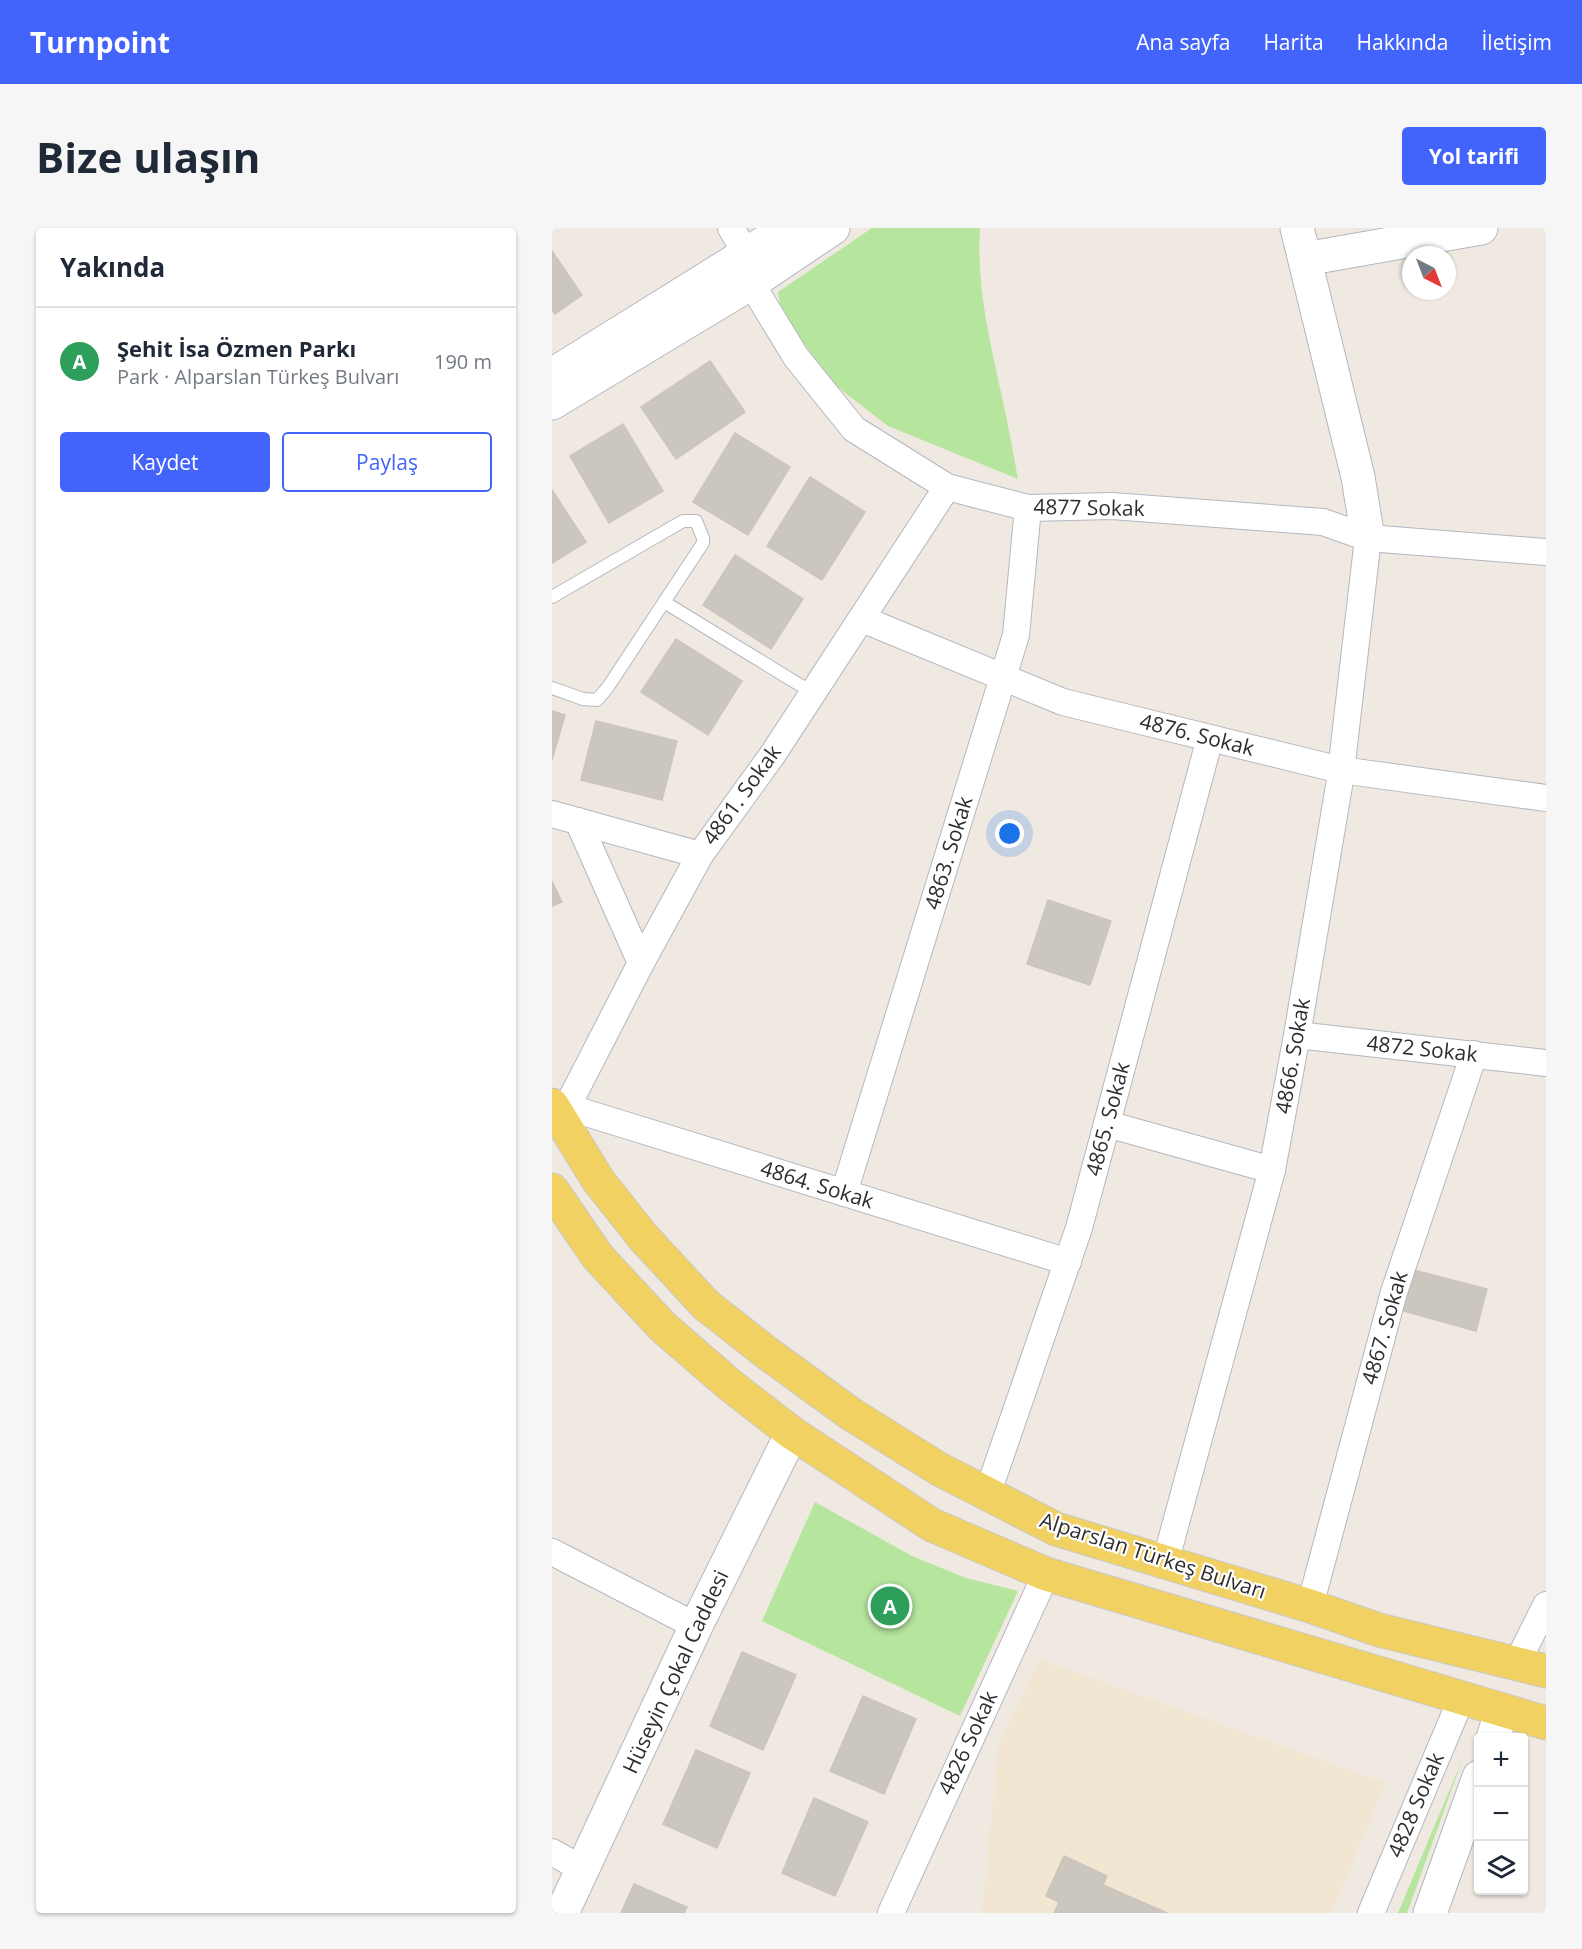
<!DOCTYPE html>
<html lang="tr">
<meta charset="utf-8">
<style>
body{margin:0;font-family:"Open Sans",sans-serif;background:#f6f6f7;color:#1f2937}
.controls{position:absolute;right:18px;bottom:18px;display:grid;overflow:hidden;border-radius:6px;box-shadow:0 2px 4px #0004}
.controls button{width:54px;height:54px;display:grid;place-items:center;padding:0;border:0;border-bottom:2px solid #e0e1e3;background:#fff;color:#1f2937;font:30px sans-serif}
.compass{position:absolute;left:850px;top:18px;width:54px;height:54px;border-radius:50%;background:#fff;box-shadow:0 2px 4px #0004;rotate:138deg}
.you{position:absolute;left:458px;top:606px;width:21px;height:21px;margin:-15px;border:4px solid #fff;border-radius:50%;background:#1a73e8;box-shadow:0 0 0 9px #1a73e833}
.badge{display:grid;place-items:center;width:39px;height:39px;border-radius:50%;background:#4264fb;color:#fff;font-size:20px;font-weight:700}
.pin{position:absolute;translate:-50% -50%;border:3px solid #fff;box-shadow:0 2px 6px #0006}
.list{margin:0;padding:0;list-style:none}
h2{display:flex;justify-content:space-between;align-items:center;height:78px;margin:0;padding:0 24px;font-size:26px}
h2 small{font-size:20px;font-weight:400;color:#747a83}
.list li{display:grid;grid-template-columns:39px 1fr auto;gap:18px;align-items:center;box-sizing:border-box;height:108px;padding:0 24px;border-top:2px solid #e0e1e3}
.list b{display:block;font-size:22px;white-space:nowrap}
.list p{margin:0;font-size:20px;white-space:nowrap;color:#747a83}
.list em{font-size:20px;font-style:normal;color:#747a83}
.actions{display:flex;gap:12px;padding:18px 24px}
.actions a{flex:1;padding:14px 0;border:2px solid #4264fb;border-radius:6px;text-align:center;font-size:21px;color:#4264fb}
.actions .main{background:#4264fb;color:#fff}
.icon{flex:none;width:33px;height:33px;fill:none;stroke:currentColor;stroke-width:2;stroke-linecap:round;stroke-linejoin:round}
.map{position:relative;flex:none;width:994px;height:1685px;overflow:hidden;border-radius:6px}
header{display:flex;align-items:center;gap:36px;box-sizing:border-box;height:84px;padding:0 30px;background:#4264fb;color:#fff}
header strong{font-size:28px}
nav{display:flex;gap:33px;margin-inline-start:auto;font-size:21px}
.intro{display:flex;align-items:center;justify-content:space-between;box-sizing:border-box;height:144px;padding:0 36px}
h1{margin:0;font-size:42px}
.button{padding:15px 27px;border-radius:6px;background:#4264fb;color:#fff;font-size:21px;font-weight:700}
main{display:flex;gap:36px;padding:0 36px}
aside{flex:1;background:#fff;border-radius:6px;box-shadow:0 2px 4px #0004}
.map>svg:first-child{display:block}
.education{fill:#f0e6d1}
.green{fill:#b6e59e}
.building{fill:#cbc7bf;stroke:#cbc5ba;stroke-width:1.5}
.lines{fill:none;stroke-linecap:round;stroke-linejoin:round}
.lane-casing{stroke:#b4b7c1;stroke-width:14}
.street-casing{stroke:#b4b7c1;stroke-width:28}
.secondary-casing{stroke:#b4b7c1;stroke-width:35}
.primary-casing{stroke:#c9c9c9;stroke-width:35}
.lane{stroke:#fff;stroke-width:12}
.street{stroke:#fff;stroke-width:26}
.secondary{stroke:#fff;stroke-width:33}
.primary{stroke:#f2d163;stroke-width:33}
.labels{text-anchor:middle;stroke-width:4.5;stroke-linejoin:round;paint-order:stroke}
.street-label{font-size:21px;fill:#2e2e2e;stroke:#fff}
</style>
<header>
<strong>Turnpoint</strong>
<nav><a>Ana sayfa</a><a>Harita</a><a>Hakkında</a><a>İletişim</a></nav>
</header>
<div class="intro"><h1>Bize ulaşın</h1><a class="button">Yol tarifi</a></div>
<main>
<aside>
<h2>Yakında<small></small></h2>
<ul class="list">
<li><span class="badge" style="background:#2e9e5b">A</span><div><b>Şehit İsa Özmen Parkı</b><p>Park · Alparslan Türkeş Bulvarı</p></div><em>190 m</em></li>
</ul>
<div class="actions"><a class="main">Kaydet</a><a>Paylaş</a></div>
</aside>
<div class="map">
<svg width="994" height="1685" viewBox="0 0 994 1685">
<rect width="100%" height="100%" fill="#efe9e1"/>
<path class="education" d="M487 1431 834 1555 780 1685H430L447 1516Z"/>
<g class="green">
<path d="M320 0H428C424 58 438 113 450 169 456 196 461 224 466 251L336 198 283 157 230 86 226 64Z"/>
<path d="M263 1274 360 1328 414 1350 466 1363 408 1488 210 1393Z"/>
<path d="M911 1530 855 1685H846Z"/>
</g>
<g class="building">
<path d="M0 23 30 67 3 86 0 82Z"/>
<path d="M158 133 193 184 124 231 89 179Z"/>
<path d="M71 196 111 263 57 295 18 228Z"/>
<path d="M183 205 238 239 196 307 141 274Z"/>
<path d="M258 249 313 284 270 352 215 318Z"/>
<path d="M0 262 34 314 0 335Z"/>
<path d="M183 327 251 371 219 421 151 377Z"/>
<path d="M124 411 190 453 156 507 89 464Z"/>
<path d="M0 483 13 487 0 532Z"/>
<path d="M44 493 125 513 110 572 29 552Z"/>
<path d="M0 653 10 674 0 678Z"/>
<path d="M496 672 559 693 538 757 475 736Z"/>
<path d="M858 1041 935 1061 924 1103 848 1082Z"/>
<path d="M190 1424 244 1447 211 1522 158 1498Z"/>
<path d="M311 1468 364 1491 332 1566 278 1543Z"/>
<path d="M144 1522 198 1545 165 1620 111 1596Z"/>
<path d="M262 1570 316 1594 283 1668 230 1645Z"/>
<path d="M512 1628 555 1648 551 1657 615 1685H502L507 1674 494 1668Z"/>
<path d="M82 1656 135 1679 132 1685H69Z"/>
</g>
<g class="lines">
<g class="lane-casing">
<g id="lane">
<path d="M0 369 131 293H144L151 310V315L56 459 45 472 31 471 0 460"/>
<path d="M112 374 261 465"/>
</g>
</g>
<g class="street-casing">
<g id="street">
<path d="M179 0 195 27 199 55 244 129 302 201 395 259 476 280 560 278 771 294 816 310 994 324"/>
<path d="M310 391 511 474 789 542 994 570"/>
<path d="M0 586 148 627"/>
<path d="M26 593 89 735"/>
<path d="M745 807 994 835"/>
<path d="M15 879 516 1034"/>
<path d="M5 885 15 879 89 735 148 627 221 526 395 259"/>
<path d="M555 896 720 942"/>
<path d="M292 965 464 407 476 280"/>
<path d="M435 1267 527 1000 658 510"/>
<path d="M0 1324 144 1398"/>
<path d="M613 1335 720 942 745 807 788 552 816 310"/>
<path d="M758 1378 842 1064 922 826"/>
<path d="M965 1435 994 1377"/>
<path d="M0 1624 30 1641"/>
<path d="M339 1685 494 1346"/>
<path d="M819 1685 910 1469"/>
</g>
</g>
<g class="secondary-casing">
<g id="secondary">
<path d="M745 0 806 249 816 310"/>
<path d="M753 31 929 0"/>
<path d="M0 147 236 0"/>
<path d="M0 175 199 55 281 0"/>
<path d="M941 1510 950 1482"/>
<path d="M10 1685 144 1398 240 1205"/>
<path d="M878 1685 927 1549"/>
</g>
</g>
<g class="primary-casing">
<g id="primary">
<path d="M0 877 46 952 91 1009 154 1077 215 1125 299 1186 387 1241 504 1301 758 1378 827 1402 994 1443"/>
<path d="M0 962 46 1029 111 1099 178 1157 240 1205 380 1297 494 1346 994 1495"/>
</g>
</g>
<use href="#lane" class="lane"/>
<use href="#street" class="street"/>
<use href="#secondary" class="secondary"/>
<use href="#primary" class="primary"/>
</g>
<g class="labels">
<g class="street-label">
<text transform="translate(537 280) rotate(1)" y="7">4877 Sokak</text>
<text transform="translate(645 507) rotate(14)" y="7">4876. Sokak</text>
<text transform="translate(190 567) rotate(-54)" y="7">4861. Sokak</text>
<text transform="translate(397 625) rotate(-73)" y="7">4863. Sokak</text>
<text transform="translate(870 821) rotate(6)" y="7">4872 Sokak</text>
<text transform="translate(741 828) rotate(-80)" y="7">4866. Sokak</text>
<text transform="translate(556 891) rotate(-75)" y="7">4865. Sokak</text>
<text transform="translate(265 957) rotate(17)" y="7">4864. Sokak</text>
<text transform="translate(833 1100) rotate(-74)" y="7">4867. Sokak</text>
<text transform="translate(601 1328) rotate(18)" y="7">Alparslan Türkeş Bulvarı</text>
<text transform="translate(124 1444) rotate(-65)" y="7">Hüseyin Çokal Caddesi</text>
<text transform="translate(416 1515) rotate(-65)" y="7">4826 Sokak</text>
<text transform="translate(864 1577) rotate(-67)" y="7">4828 Sokak</text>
</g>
</g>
</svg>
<div class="controls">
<button>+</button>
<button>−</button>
<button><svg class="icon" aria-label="layers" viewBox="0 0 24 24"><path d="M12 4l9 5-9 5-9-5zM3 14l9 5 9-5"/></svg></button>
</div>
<svg class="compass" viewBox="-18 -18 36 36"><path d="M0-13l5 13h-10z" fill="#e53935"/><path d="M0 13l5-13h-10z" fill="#747a83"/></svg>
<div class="you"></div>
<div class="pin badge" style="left:338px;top:1378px;background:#2e9e5b">A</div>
</div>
</main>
